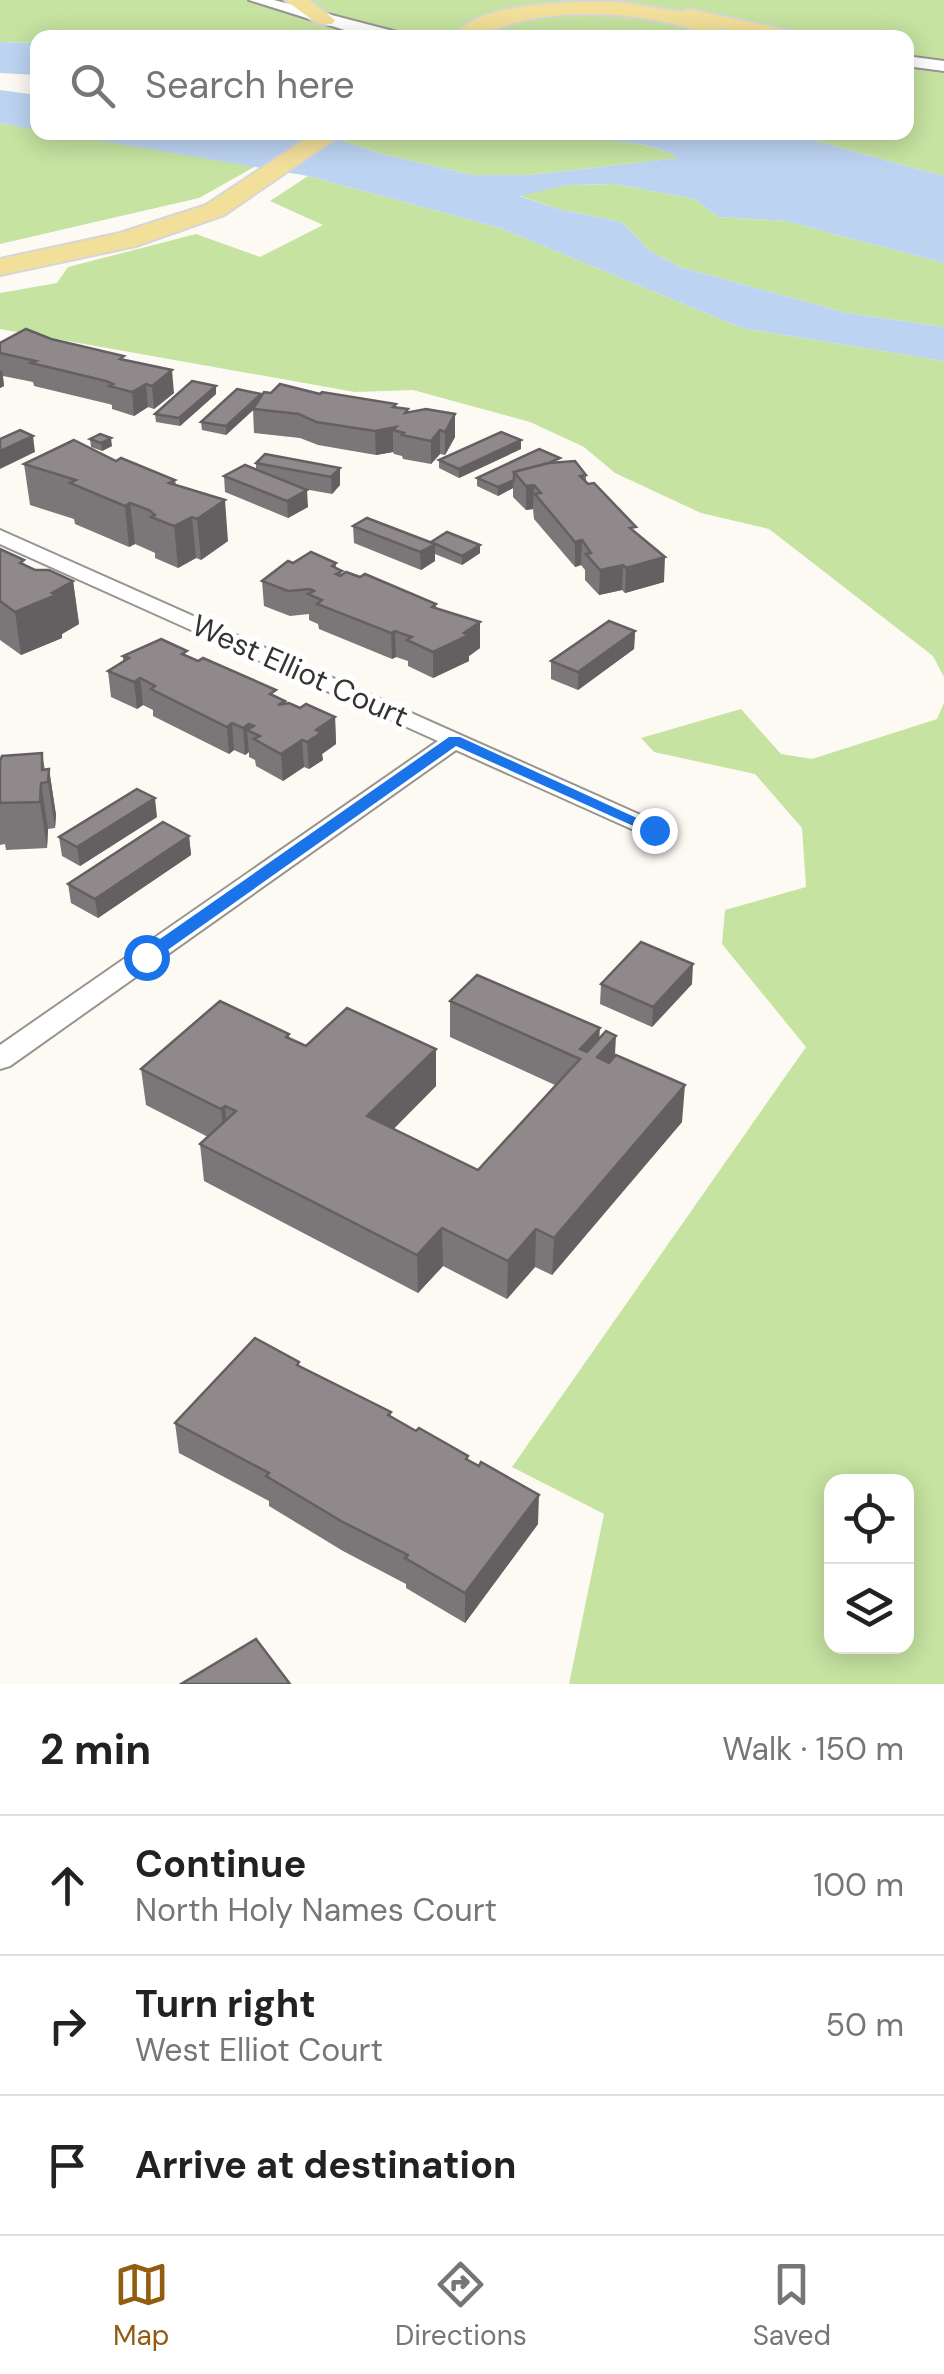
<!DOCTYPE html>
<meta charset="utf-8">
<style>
body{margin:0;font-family:"DM Sans",sans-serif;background:#f2f2f2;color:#222}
.controls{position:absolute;right:30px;bottom:30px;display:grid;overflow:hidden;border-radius:20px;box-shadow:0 5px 25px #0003}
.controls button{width:90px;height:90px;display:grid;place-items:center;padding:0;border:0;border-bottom:2px solid #e0e0e0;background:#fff;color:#222;font:50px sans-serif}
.stop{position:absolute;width:30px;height:30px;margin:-22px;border:8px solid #1a73e8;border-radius:50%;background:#fff}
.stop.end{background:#1a73e8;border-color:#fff;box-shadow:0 2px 10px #0008}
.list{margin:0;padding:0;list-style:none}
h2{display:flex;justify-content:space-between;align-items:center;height:130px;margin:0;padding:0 40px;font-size:42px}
h2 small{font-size:32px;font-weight:400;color:#767676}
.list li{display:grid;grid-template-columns:65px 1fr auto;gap:30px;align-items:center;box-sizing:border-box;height:140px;padding:0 40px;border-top:2px solid #e0e0e0}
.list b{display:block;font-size:38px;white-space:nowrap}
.list p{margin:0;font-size:32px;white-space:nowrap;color:#767676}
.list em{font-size:32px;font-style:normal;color:#767676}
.icon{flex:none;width:55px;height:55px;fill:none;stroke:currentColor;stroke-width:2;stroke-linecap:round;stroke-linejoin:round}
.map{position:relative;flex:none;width:944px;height:1684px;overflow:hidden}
.search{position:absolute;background:#fff;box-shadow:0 5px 25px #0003;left:30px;right:30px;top:30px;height:110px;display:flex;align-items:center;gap:25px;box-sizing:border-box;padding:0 35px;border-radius:20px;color:#767676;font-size:38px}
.sheet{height:550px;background:#fff}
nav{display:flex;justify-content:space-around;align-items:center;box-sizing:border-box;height:140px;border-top:2px solid #e0e0e0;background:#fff;font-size:28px;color:#767676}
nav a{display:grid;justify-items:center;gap:5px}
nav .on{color:#925d11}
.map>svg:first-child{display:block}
.green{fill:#c6e3a1;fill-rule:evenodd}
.water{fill:#bcd3f1}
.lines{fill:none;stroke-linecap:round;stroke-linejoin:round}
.minor-casing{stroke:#989590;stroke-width:4}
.tertiary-casing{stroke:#989590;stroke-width:4}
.primary-casing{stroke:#d7d6d6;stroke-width:4}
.minor{fill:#fff;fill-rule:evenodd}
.tertiary{fill:#fff;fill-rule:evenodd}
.primary{fill:#f2df9a;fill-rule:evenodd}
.wall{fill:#7b7678}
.shaded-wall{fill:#646061}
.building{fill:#8f898b;stroke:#646061;stroke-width:2.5}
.route{fill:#1a73e8}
.labels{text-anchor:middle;stroke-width:10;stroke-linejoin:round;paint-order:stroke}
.street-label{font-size:30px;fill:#353432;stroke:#fff}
</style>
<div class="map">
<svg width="944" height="1684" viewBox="0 0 944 1684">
<rect width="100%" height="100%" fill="#fdfaf4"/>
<g class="green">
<path d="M0 0H944V176L786 133 906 132V38H38L37 43 0 42Z"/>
<path d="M0 123 256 166 199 198 0 244Z"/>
<path d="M319 133H558C569 134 580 138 591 139 622 141 652 143 680 158L530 175H473L382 154Z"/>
<path d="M308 176 500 228 742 328 944 361V677L933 656 769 529 701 513 615 473 584 447 530 422 413 390 355 392 0 329V293L57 283 68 267 196 234 260 257 323 225 270 201Z"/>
<path d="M615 184 694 199 719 217 785 221 944 263V327L847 313 680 267 650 251 622 222 558 209 517 195 569 185Z"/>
<path d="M944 703V1684H569L604 1514 512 1467 806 1047 722 944 725 910 806 887 802 828 755 774 654 752 641 738 741 709 781 754 812 759 937 719ZM832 1482H906V1646H832Z"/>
</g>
<g class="water">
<path d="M0 42 37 43V75L0 73Z"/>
<path d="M0 90 37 95V130L0 123Z"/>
<path d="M55 133H319L382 154 473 175H530L679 158C652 142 621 142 591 139 580 138 569 134 558 133H786L944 176V263L785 221 719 217 694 199 615 184 569 185 519 196 558 209 622 222 650 251 680 267 847 313 944 327V361L742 328 500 228 308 176Z"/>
</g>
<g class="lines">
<g class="minor-casing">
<path id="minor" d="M0 530 663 825 666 830 654 837 645 835 456 750 10 1066 0 1069V1045L438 741 0 544Z"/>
</g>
<g class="tertiary-casing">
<g id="tertiary">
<path d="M249 0H274L420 38 354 33Z"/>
<path d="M906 56 944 61V71L906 66Z"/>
</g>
</g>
<g class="primary-casing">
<g id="primary">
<path d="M285 0H309L335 20 332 24H318Z"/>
<path d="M620 2 680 12 688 9 800 33 802 38H761L720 28 722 38H701L700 31C644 14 588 9 531 19 510 23 491 31 471 36L460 30C490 1 581 1 620 2Z"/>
<path d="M316 132H345L224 215 136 246 0 275V259L120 233 206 205Z"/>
</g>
</g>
<use href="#minor" class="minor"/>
<use href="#tertiary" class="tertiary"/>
<use href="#primary" class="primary"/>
</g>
<g class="wall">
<path d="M51 339 125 360 174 393 154 409 148 407 134 416 112 409V405L109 404 34 386 33 382 3 376 4 386 0 388V343Z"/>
<path d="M216 394 180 426 156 422 155 414Z"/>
<path d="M261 394 262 396 320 394 396 407 455 437 445 455 440 454 431 464 403 459 402 456 394 454 393 452 376 455 318 445 300 438 254 433 253 410 226 435 202 430 201 422Z"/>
<path d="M90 439 112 446 102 451 91 447Z"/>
<path d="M521 449 459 478 439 468V460Z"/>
<path d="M560 462 586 475V482L636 533 664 582 625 593 622 590 599 595 585 580V570L581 565 575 567 534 519 533 509 526 510 513 497V488L498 496 477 486V478Z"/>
<path d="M256 463 340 468V485L332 494 304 489 308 507 288 518 225 492 224 476 256 470Z"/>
<path d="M24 464 175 480 176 485 228 541 201 560 196 558 178 568 155 558V553L153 552 135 544 129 547 75 524 74 519 30 505Z"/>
<path d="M353 526 431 542 480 553 462 565 435 554V561L421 570 354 543Z"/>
<path d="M0 549 35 570 73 581 79 624 62 634V638L21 655 0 640Z"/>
<path d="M293 563H336V568L342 574 436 604V608L480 622V648L469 656V661L433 678 408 666V661L396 657 392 659 319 629 318 624 309 620V614L290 616 264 606 262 581Z"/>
<path d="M635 631 634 649 578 690 551 679V661Z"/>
<path d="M123 656 187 657 277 697 285 704 335 717 336 744 322 754 323 760 309 769 304 767 283 781 256 766 255 760 249 757V752L245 755 234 750 229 754 153 716V710L143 705 137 709 111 697 108 671 123 662Z"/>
<path d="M42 753 45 770 49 769 56 815 55 828 48 829 47 848 6 850 5 844 0 845V761Z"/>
<path d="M157 817 80 866 62 856 59 837Z"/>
<path d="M189 836 191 855 98 918 71 903 68 884Z"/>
<path d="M601 984H692L652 1027 600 1004Z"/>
<path d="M450 1001 599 1038 682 1122 552 1275 535 1267 507 1299 443 1266 418 1293 204 1181 200 1144 208 1137 146 1105 141 1069 289 1034V1039L306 1046 436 1086 393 1129 478 1170 555 1085 450 1037Z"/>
<path d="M299 1362V1366L391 1412V1417L468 1460 538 1524 465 1623 406 1588V1584L343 1551 269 1506V1501L179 1453 175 1423Z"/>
</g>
<g class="shaded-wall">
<path d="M172 370 174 393 154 409 152 386Z"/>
<path d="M0 371H2L4 386 0 388Z"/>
<path d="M146 384 148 407 134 416 132 392Z"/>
<path d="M216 386V394L180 426 179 418Z"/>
<path d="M261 394 262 402 226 435V426Z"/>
<path d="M396 404V431L393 430V452L376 455 375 431Z"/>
<path d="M455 414V437L445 455V432Z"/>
<path d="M440 430V454L431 464V441Z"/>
<path d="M33 436 35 452 0 469V451Z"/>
<path d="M111 438 112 446 102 451 101 443Z"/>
<path d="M521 440V449L459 478V469Z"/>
<path d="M340 468V485L332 494 331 477Z"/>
<path d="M514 480 513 488 498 496V487Z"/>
<path d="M534 485 533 509 526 510V486Z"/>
<path d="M307 490 308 507 288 518 287 501Z"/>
<path d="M225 500 228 541 201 560 197 519Z"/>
<path d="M130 503 135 544 129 547 125 506Z"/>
<path d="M192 517 196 558 178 568 174 526Z"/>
<path d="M582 540 581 565 575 567V542Z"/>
<path d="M435 544V561L421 570 420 552Z"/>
<path d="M480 545V553L462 565V556Z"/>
<path d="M665 557 664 582 625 593 626 568Z"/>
<path d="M623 565 622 590 599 595 600 570Z"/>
<path d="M73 581 79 624 62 634V638L21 655 15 612Z"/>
<path d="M480 622V648L469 656V661L433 678V652Z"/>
<path d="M395 631 396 657 392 659 391 633Z"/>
<path d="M635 631 634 649 578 690V672Z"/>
<path d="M140 678 143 705 137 709 134 682Z"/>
<path d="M335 717 336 744 322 754 323 760 309 769 307 742 316 730Z"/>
<path d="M232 723 234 750 229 754 227 727Z"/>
<path d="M249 724 250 731 247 730 249 752 245 755 243 728Z"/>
<path d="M302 740 304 767 283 781 281 754Z"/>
<path d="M49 769 56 815 55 828 48 782Z"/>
<path d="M41 783 48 829 47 848 40 802Z"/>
<path d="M155 798 157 817 80 866 77 847Z"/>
<path d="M189 836 191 855 98 918 95 899Z"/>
<path d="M693 964 692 984 652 1027 653 1007Z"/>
<path d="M600 1028 598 1056 616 1036 614 1073 580 1049Z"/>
<path d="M436 1049V1086L369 1154 367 1116Z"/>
<path d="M685 1085 682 1122 552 1275 554 1238Z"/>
<path d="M225 1106 228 1143 225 1146 221 1109Z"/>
<path d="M442 1228 443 1266 418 1293 417 1255Z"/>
<path d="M536 1229 535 1267 507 1299 508 1261Z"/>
<path d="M539 1495 538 1524 465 1623V1593Z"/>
</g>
<g class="building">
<path d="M26 329 51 339 124 356 120 359 172 370 152 386 146 384 132 392 109 386 113 384 106 381 31 363 36 361 0 353V343Z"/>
<path d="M192 381 216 386 179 418 155 414Z"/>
<path d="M280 384 320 394 322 392 396 404 393 407 408 409 405 413 426 409 455 414 445 432 440 430 431 441 402 435 404 433 393 430 396 427 375 431 316 422 299 414 253 409 264 392 271 393Z"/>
<path d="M237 389 261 394 226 426 201 422Z"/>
<path d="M20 430 33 436 0 451V439Z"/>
<path d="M501 432 521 440 459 469 439 460Z"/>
<path d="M100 434 111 438 101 443 90 439Z"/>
<path d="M74 440 116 461 121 458 175 480 169 483 225 500 197 519 192 517 174 526 151 517 155 515 149 510 130 503 125 506 70 483 76 480 24 464Z"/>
<path d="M539 449 560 458 549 463 514 472V480L498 487 477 478Z"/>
<path d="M265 454 340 468 331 477 256 463Z"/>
<path d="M575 461 586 475 580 476 588 484 594 483 636 527 630 528 665 557 626 568 623 565 600 570 586 554 591 553 582 540 575 542 535 494 541 493 534 485 526 486 514 472 549 463Z"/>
<path d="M245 465 307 490 287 501 224 476Z"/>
<path d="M367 518 435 544 420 552 353 526Z"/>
<path d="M447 532 480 545 462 556 431 542Z"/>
<path d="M0 549 24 560 20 563 35 570H49L73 581 52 593 56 595 15 612 0 601Z"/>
<path d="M311 552 336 563 332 566 342 571 336 574 340 576 346 572 360 577 365 574 436 604 432 607 480 622 464 633 469 635 433 652 407 640 412 637 395 631 391 633 317 604 322 600 308 594 314 591 310 589 288 591 262 581 288 561 293 563Z"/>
<path d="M609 621 635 631 578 672 551 661Z"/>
<path d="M161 639 187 651 182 654 198 661 203 658 276 690 270 694 285 701 278 705 289 703 300 708 306 704 335 717 316 730 321 733 307 742 302 740 281 754 254 739 260 736 247 730 254 726 249 724 243 728 232 723 227 727 151 689 155 686 140 678 134 682 108 671 129 658 123 656Z"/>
<path d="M42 753V770L49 769 48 782 41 783 40 802 0 803V761L2 756Z"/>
<path d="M137 789 155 798 77 847 59 837Z"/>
<path d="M163 822 189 836 95 899 68 884Z"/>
<path d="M641 942 693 964 653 1007 601 984Z"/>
<path d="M477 975 600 1028 580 1049 587 1052 606 1031 616 1036 597 1057 609 1063 616 1055 685 1085 554 1238 536 1229 508 1261 442 1228 417 1255 200 1144 236 1111 225 1106 221 1109 141 1069 220 1001 289 1034 286 1037 306 1046 347 1008 436 1049 367 1116 478 1170 580 1059 450 1001Z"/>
<path d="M255 1338 299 1362 297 1365 391 1412 388 1415 416 1431 419 1428 468 1456 466 1459 479 1466 481 1462 539 1495 465 1593 405 1558 408 1555 341 1521 266 1476 269 1473 175 1423Z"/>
<path d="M256 1639 290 1684H181Z"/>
</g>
<path class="route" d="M449 737H460L663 830 649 833 456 746 152 961H140V953Z"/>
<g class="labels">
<g class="street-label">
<text transform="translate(300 671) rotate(24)" y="10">West Elliot Court</text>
</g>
</g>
</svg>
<div class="controls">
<button><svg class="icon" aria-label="locate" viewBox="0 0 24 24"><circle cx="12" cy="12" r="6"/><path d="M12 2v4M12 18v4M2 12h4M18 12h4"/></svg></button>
<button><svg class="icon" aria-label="layers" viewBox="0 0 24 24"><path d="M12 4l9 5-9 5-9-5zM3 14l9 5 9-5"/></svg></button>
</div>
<div class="stop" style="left:146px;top:957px"></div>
<div class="stop end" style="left:654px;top:830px"></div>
<div class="search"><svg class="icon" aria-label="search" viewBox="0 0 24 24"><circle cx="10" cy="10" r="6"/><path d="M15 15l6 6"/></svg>Search here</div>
</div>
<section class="sheet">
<h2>2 min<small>Walk · 150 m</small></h2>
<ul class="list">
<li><svg class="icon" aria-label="ahead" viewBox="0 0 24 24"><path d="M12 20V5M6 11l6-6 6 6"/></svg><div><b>Continue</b><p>North Holy Names Court</p></div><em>100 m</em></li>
<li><svg class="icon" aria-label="right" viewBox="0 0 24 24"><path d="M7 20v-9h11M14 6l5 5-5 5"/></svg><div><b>Turn right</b><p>West Elliot Court</p></div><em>50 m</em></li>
<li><svg class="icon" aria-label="arrive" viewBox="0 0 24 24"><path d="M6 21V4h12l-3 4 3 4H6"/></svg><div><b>Arrive at destination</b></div></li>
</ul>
</section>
<nav>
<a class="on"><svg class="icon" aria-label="map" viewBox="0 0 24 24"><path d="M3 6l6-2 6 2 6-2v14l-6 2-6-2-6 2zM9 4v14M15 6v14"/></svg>Map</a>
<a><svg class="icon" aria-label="directions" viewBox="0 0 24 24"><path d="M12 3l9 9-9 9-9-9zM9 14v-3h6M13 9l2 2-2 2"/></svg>Directions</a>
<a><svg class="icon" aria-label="saved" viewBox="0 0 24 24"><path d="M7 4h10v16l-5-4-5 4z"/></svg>Saved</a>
</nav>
